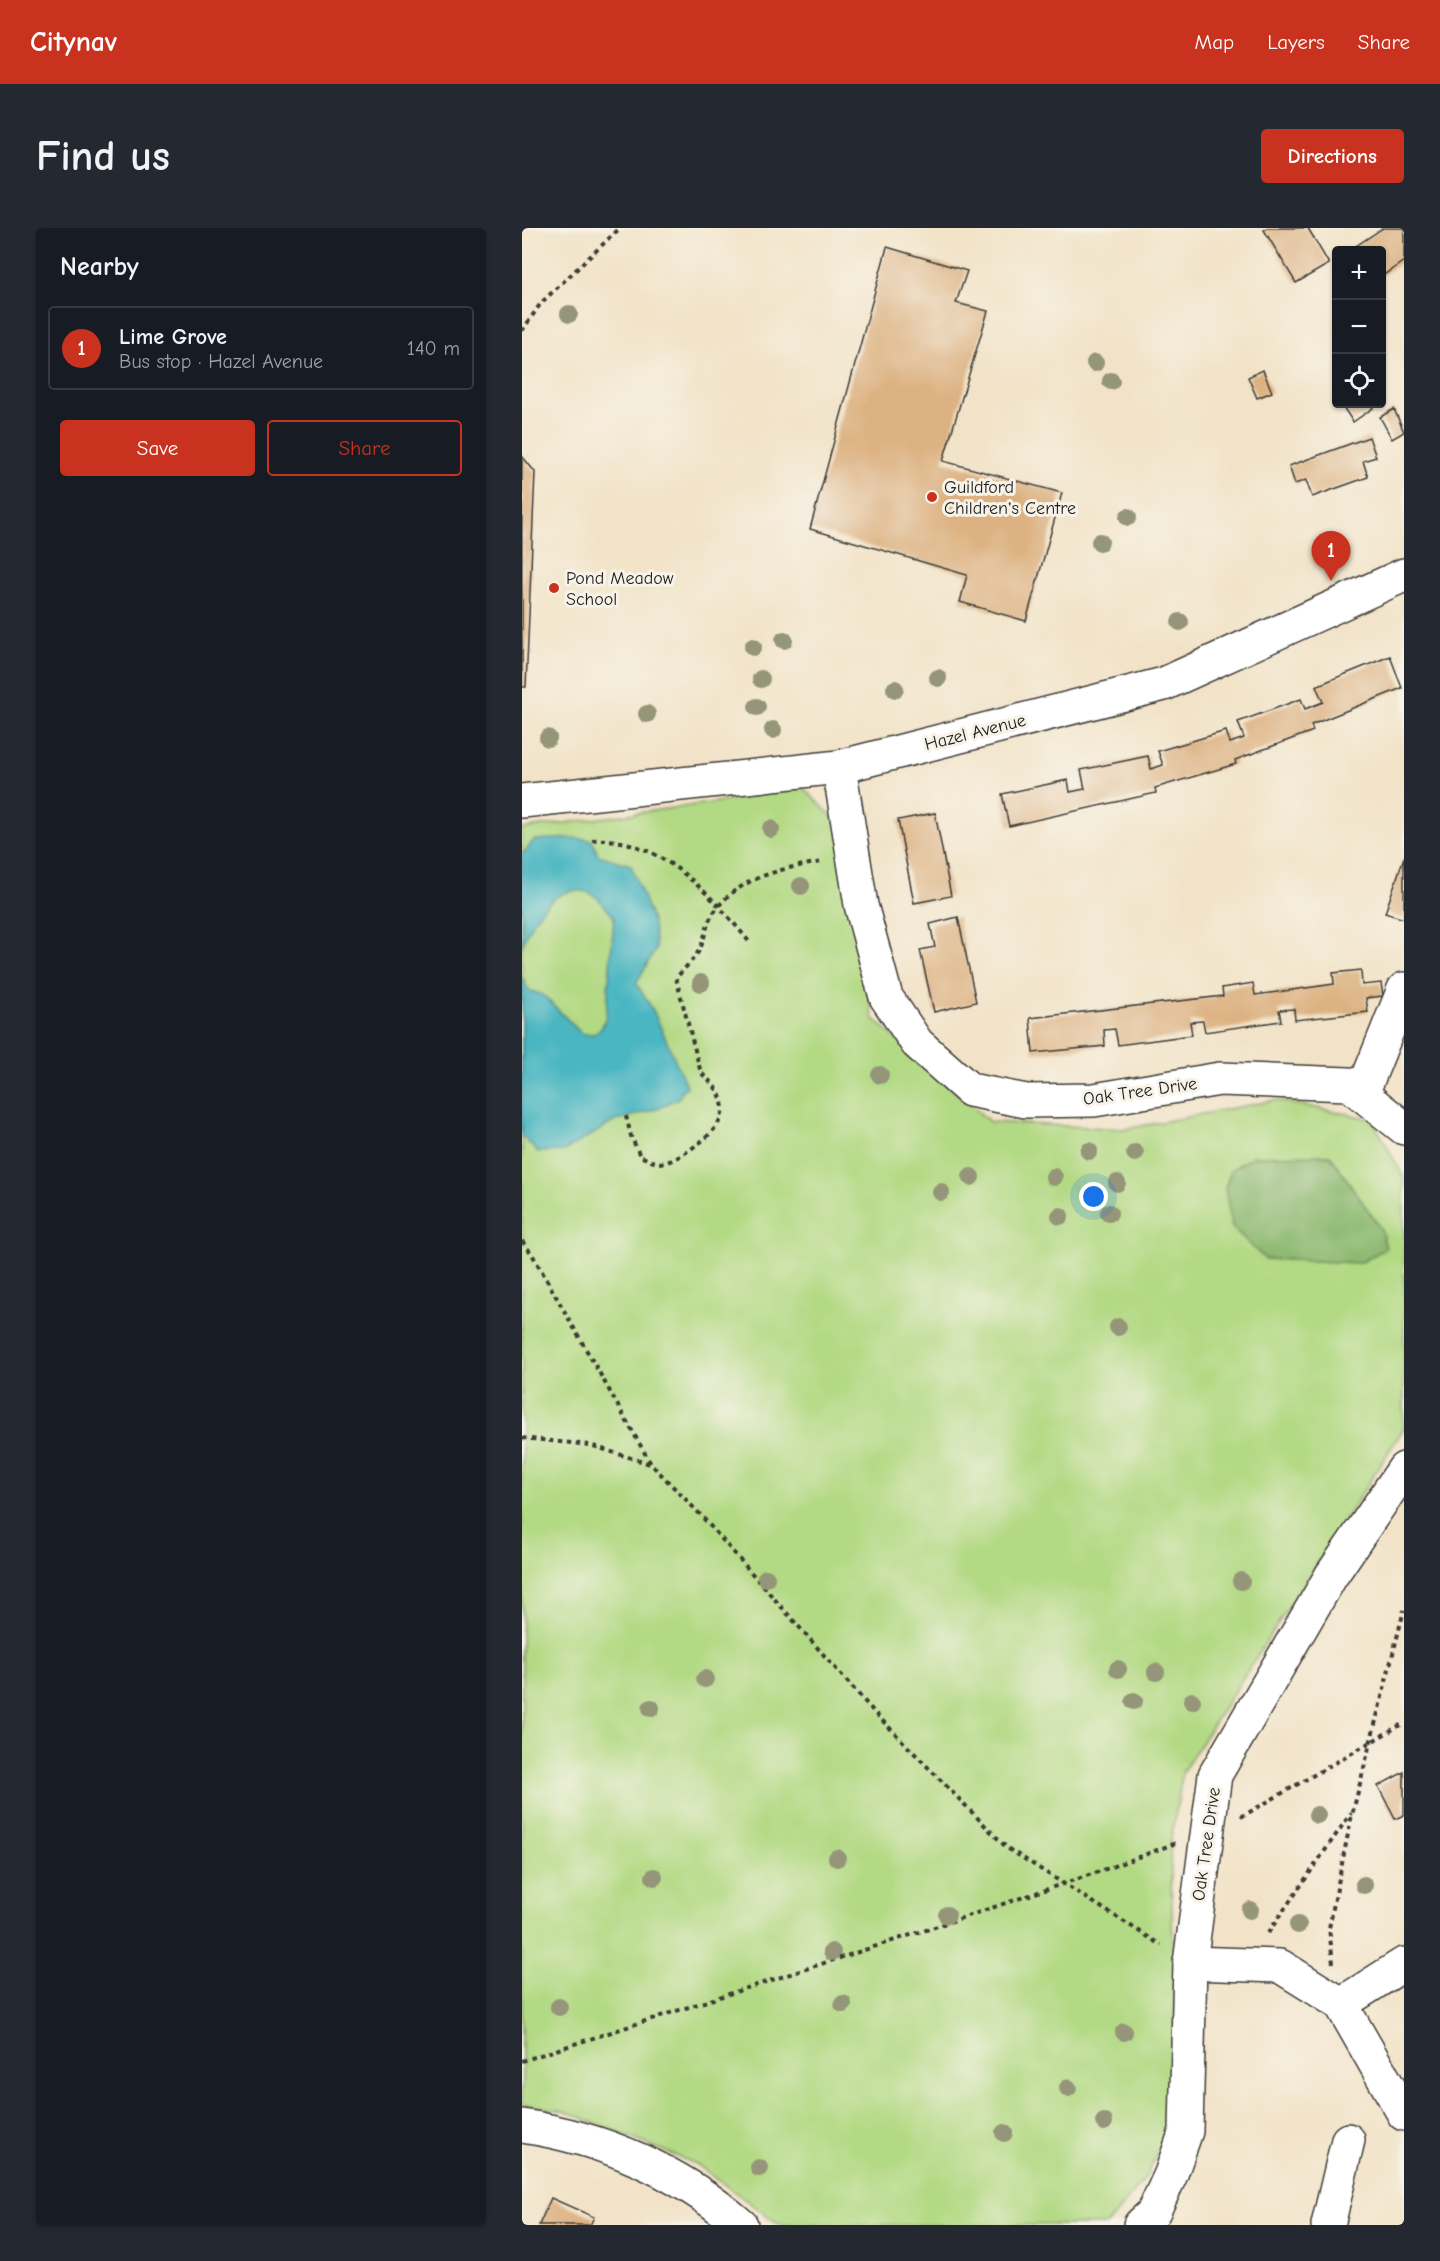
<!DOCTYPE html>
<meta charset="utf-8">
<style>
body{margin:0;font-family:"Comic Neue",sans-serif;background:#242831;color:#f1f3f6}
.controls{position:absolute;right:18px;top:18px;display:grid;overflow:hidden;border-radius:6px;box-shadow:0 2px 4px #0004}
.controls button{width:54px;height:54px;display:grid;place-items:center;padding:0;border:0;border-bottom:2px solid #363941;background:#171b24;color:#f1f3f6;font:30px sans-serif}
.you{position:absolute;left:572px;top:969px;width:21px;height:21px;margin:-15px;border:4px solid #fff;border-radius:50%;background:#1a73e8;box-shadow:0 0 0 9px #1a73e833}
.badge{display:grid;place-items:center;width:39px;height:39px;border-radius:50%;background:#c8321e;color:#fff;font-size:20px;font-weight:700}
.pin{position:absolute;translate:-50% -50px;filter:drop-shadow(0 2px 3px #0008)}
.pin::after{content:'';position:absolute;top:32px;width:21px;height:18px;background:inherit;clip-path:polygon(0 0,100% 0,50% 100%)}
.list{margin:0;padding:0;list-style:none}
h2{display:flex;justify-content:space-between;align-items:center;height:78px;margin:0;padding:0 24px;font-size:26px}
h2 small{font-size:20px;font-weight:400;color:#9ea1a6}
.list li{display:grid;grid-template-columns:39px 1fr auto;gap:18px;align-items:center;box-sizing:border-box;height:84px;margin:0 12px 12px;padding:0 12px;border:2px solid #363941;border-radius:6px}
.list b{display:block;font-size:22px;white-space:nowrap}
.list p{margin:0;font-size:20px;white-space:nowrap;color:#9ea1a6}
.list em{font-size:20px;font-style:normal;color:#9ea1a6}
.actions{display:flex;gap:12px;padding:18px 24px}
.actions a{flex:1;padding:14px 0;border:2px solid #c8321e;border-radius:6px;text-align:center;font-size:21px;color:#c8321e}
.actions .main{background:#c8321e;color:#fff}
.icon{flex:none;width:33px;height:33px;fill:none;stroke:currentColor;stroke-width:2;stroke-linecap:round;stroke-linejoin:round}
.map{position:relative;flex:none;width:882px;height:1997px;overflow:hidden;border-radius:6px}
header{display:flex;align-items:center;gap:36px;box-sizing:border-box;height:84px;padding:0 30px;background:#c8321e;color:#fff}
header strong{font-size:28px}
nav{display:flex;gap:33px;margin-inline-start:auto;font-size:21px}
.intro{display:flex;align-items:center;justify-content:space-between;box-sizing:border-box;height:144px;padding:0 36px}
h1{margin:0;font-size:42px}
.button{padding:15px 27px;border-radius:6px;background:#c8321e;color:#fff;font-size:21px;font-weight:700}
main{display:flex;gap:36px;padding:0 36px}
aside{flex:1;background:#171b24;border-radius:6px;box-shadow:0 2px 4px #0004}
.map>svg:first-child{display:block}
.green{fill:#b2d983;stroke:#677a50;stroke-width:1.5}
.forest{fill:#8db971;stroke:#546a46;stroke-width:1.5}
.water{fill:#48b6c1;stroke:#32696e;stroke-width:1.5}
.building{fill:#ddb283}
.lines{fill:none;stroke-linecap:round;stroke-linejoin:round}
.minor-casing{stroke:#3c3a36;stroke-width:36}
.path{stroke:#3c3a36;stroke-width:4;stroke-dasharray:4.5 4.5;stroke-linecap:butt}
.minor{stroke:#fff;stroke-width:33}
.tree{fill:#95957a}
.poi-dot{fill:#c8321e;stroke:#f7f3e8;stroke-width:2}
.labels{text-anchor:middle;stroke-width:6;stroke-linejoin:round;paint-order:stroke}
.poi-label{font-size:18px;fill:#1c1c1c;stroke:#f7f3e8;text-anchor:start}
.street-label{font-size:18px;fill:#1c1c1c;stroke:#f7f3e8}
</style>
<header>
<strong>Citynav</strong>
<nav><a>Map</a><a>Layers</a><a>Share</a></nav>
</header>
<div class="intro"><h1>Find us</h1><a class="button">Directions</a></div>
<main>
<aside>
<h2>Nearby<small></small></h2>
<ul class="list">
<li><span class="badge">1</span><div><b>Lime Grove</b><p>Bus stop · Hazel Avenue</p></div><em>140 m</em></li>
</ul>
<div class="actions"><a class="main">Save</a><a>Share</a></div>
</aside>
<div class="map">
<svg width="882" height="1997" viewBox="0 0 882 1997">
<rect width="100%" height="100%" fill="#f7f3e8"/>
<filter id="ink" filterUnits="userSpaceOnUse"><feTurbulence type="fractalNoise" baseFrequency=".0167" numOctaves="2"/><feDisplacementMap in="SourceGraphic" scale="12" xChannelSelector="R" yChannelSelector="G"/><feConvolveMatrix kernelMatrix="1 2 1 2 8 2 1 2 1" color-interpolation-filters="sRGB"/></filter>
<filter id="wash" filterUnits="userSpaceOnUse"><feTurbulence type="fractalNoise" baseFrequency=".008" numOctaves="4" result="noise"/><feDisplacementMap in="SourceGraphic" scale="24" xChannelSelector="R" yChannelSelector="G"/><feGaussianBlur stdDeviation="1.35" result="paint"/><feColorMatrix in="noise" values="0 0 0 0 0 0 0 0 0 0 0 0 0 0 0 0 0 1.4 0 .05"/><feComposite in="paint" operator="in"/></filter>
<g filter="url(#wash)">
<rect width="100%" height="100%" fill="#f2e3c8"/>
<path class="green" d="M278 557 317 595 351 790 468 894 604 901 753 872 850 891 882 950V1200L661 1543 648 1616 656 1883 624 1949 585 1997H258L174 1936 43 1883 0 1876V601L202 573Z"/>
<path class="forest" d="M808 927 859 1001 864 1020 838 1035 743 1031 710 999 703 960 709 942 731 928Z"/>
<path class="water" d="M52 610 70 612 76 627 109 637 131 695 134 721 114 755 131 782 165 859 160 862 158 869 135 881 93 893 42 923 16 924 0 908V748L6 762 21 767 60 806H71L79 801 84 788 92 689C86 683 80 673 73 668 39 648 7 690 0 720V627L12 612Z"/>
<g id="blocks">
<g class="building">
<path d="M745 0H786L807 36 774 55 742 2Z"/>
<path d="M861 0H882V33L860 48V22H828Z"/>
<path d="M365 19 445 43 434 75 466 83 421 233 540 265 504 393 438 374 445 347 288 301Z"/>
<path d="M741 142 750 164 735 170 726 149Z"/>
<path d="M819 176H848L851 180 831 194Z"/>
<path d="M872 181 882 204 870 211 858 189Z"/>
<path d="M847 209 854 229 841 233 846 249 790 269 784 252 773 256 767 238Z"/>
<path d="M0 228 13 244 4 459H0Z"/>
<path d="M868 428 880 460 789 497 791 503 713 532 714 536 633 560 634 565 487 598 480 566 546 552 548 564 563 561 559 542 626 528 629 541 641 537 636 523 704 503 708 515 722 510 716 494 779 471 783 481 801 474 794 458Z"/>
<path d="M413 585 429 668 392 675 376 592Z"/>
<path d="M882 629V691L863 685Z"/>
<path d="M436 689 454 774 412 784 398 722 413 719 408 696Z"/>
<path d="M839 742 840 757 859 755 861 768 844 770 846 784 773 792 772 781 757 782 759 793 683 804 681 793 668 794 670 807 596 817 593 801 582 802 583 818 511 825 508 790 701 768 700 760 731 755 733 767 812 756 811 745Z"/>
<path d="M882 1544V1587L873 1591 856 1558Z"/>
<path d="M29 1970 72 1989 68 1997H17Z"/>
</g>
</g>
</g>
<g filter="url(#ink)">
<use href="#blocks" fill-opacity="0" stroke="#3c3a36" stroke-width="1.5"/>
<g class="lines">
<g class="minor-casing">
<g id="minor">
<path d="M317 539 339 677 364 769 395 815 448 862 504 873 572 872 698 851 827 856 882 900"/>
<path d="M0 573 317 539 642 456 882 347"/>
<path d="M840 866 882 761"/>
<path d="M668 1735 758 1738 819 1776 882 1886"/>
<path d="M819 1776 882 1736"/>
<path d="M0 1898C81 1910 157 1943 219 1997"/>
<path d="M618 1997 631 1985 649 1946 664 1903 668 1735 693 1547 809 1348 882 1241"/>
<path d="M806 1997 826 1912"/>
</g>
</g>
<g class="path">
<path d="M0 103 19 75 98 0"/>
<path d="M70 612C137 607 191 669 229 716"/>
<path d="M104 888 109 908 118 928C123 930 130 934 136 935 150 935 162 926 173 918 205 896 212 872 179 845L154 750C162 741 172 731 178 721 183 710 184 696 191 686 213 650 263 639 301 634"/>
<path d="M0 1013 10 1026 129 1236 175 1283 352 1484 485 1620 639 1717"/>
<path d="M0 1210 68 1217 128 1236"/>
<path d="M719 1589 882 1495"/>
<path d="M746 1705 829 1585"/>
<path d="M811 1735 807 1700 829 1591 882 1382"/>
<path d="M0 1833 401 1703 573 1645 654 1615"/>
</g>
<use href="#minor" class="minor"/>
</g>
<g class="tree">
<circle cx="47" cy="86" r="9"/>
<circle cx="573" cy="135" r="9"/>
<circle cx="589" cy="153" r="9"/>
<circle cx="606" cy="289" r="9"/>
<circle cx="578" cy="314" r="9"/>
<circle cx="658" cy="394" r="9"/>
<circle cx="262" cy="412" r="9"/>
<circle cx="231" cy="419" r="9"/>
<circle cx="416" cy="450" r="9"/>
<circle cx="239" cy="451" r="9"/>
<circle cx="373" cy="461" r="9"/>
<circle cx="235" cy="479" r="9"/>
<circle cx="125" cy="486" r="9"/>
<circle cx="251" cy="502" r="9"/>
<circle cx="26" cy="510" r="9"/>
<circle cx="249" cy="601" r="9"/>
<circle cx="279" cy="658" r="9"/>
<circle cx="179" cy="755" r="9"/>
<circle cx="358" cy="847" r="9"/>
<circle cx="567" cy="923" r="9"/>
<circle cx="613" cy="925" r="9"/>
<circle cx="449" cy="949" r="9"/>
<circle cx="532" cy="949" r="9"/>
<circle cx="595" cy="955" r="9"/>
<circle cx="419" cy="964" r="9"/>
<circle cx="587" cy="985" r="9"/>
<circle cx="538" cy="988" r="9"/>
<circle cx="596" cy="1099" r="9"/>
<circle cx="244" cy="1350" r="9"/>
<circle cx="719" cy="1353" r="9"/>
<circle cx="596" cy="1441" r="9"/>
<circle cx="634" cy="1444" r="9"/>
<circle cx="183" cy="1451" r="9"/>
<circle cx="612" cy="1473" r="9"/>
<circle cx="670" cy="1473" r="9"/>
<circle cx="129" cy="1480" r="9"/>
<circle cx="795" cy="1587" r="9"/>
<circle cx="315" cy="1630" r="9"/>
<circle cx="132" cy="1649" r="9"/>
<circle cx="842" cy="1657" r="9"/>
<circle cx="728" cy="1682" r="9"/>
<circle cx="425" cy="1687" r="9"/>
<circle cx="776" cy="1697" r="9"/>
<circle cx="310" cy="1724" r="9"/>
<circle cx="321" cy="1776" r="9"/>
<circle cx="37" cy="1779" r="9"/>
<circle cx="602" cy="1804" r="9"/>
<circle cx="546" cy="1860" r="9"/>
<circle cx="582" cy="1894" r="9"/>
<circle cx="482" cy="1905" r="9"/>
<circle cx="237" cy="1940" r="9"/>
</g>
</g>
<g class="poi-dot">
<circle cx="410" cy="269" r="6"/>
<circle cx="32" cy="360" r="6"/>
</g>
<g class="labels">
<g class="poi-label">
<text x="422" y="265">Guildford<tspan x="422" dy="21">Children's Centre</tspan></text>
<text x="44" y="356">Pond Meadow<tspan x="44" dy="21">School</tspan></text>
</g>
<g class="street-label">
<text transform="translate(453 504) rotate(-14)" y="6">Hazel Avenue</text>
<text transform="translate(618 863) rotate(-8)" y="6">Oak Tree Drive</text>
<text transform="translate(684 1616) rotate(-82)" y="6">Oak Tree Drive</text>
</g>
</g>
</svg>
<div class="controls">
<button>+</button>
<button>−</button>
<button><svg class="icon" aria-label="locate" viewBox="0 0 24 24"><circle cx="12" cy="12" r="6"/><path d="M12 2v4M12 18v4M2 12h4M18 12h4"/></svg></button>
</div>
<div class="you"></div>
<div class="pin badge" style="left:809px;top:353px">1</div>
</div>
</main>
